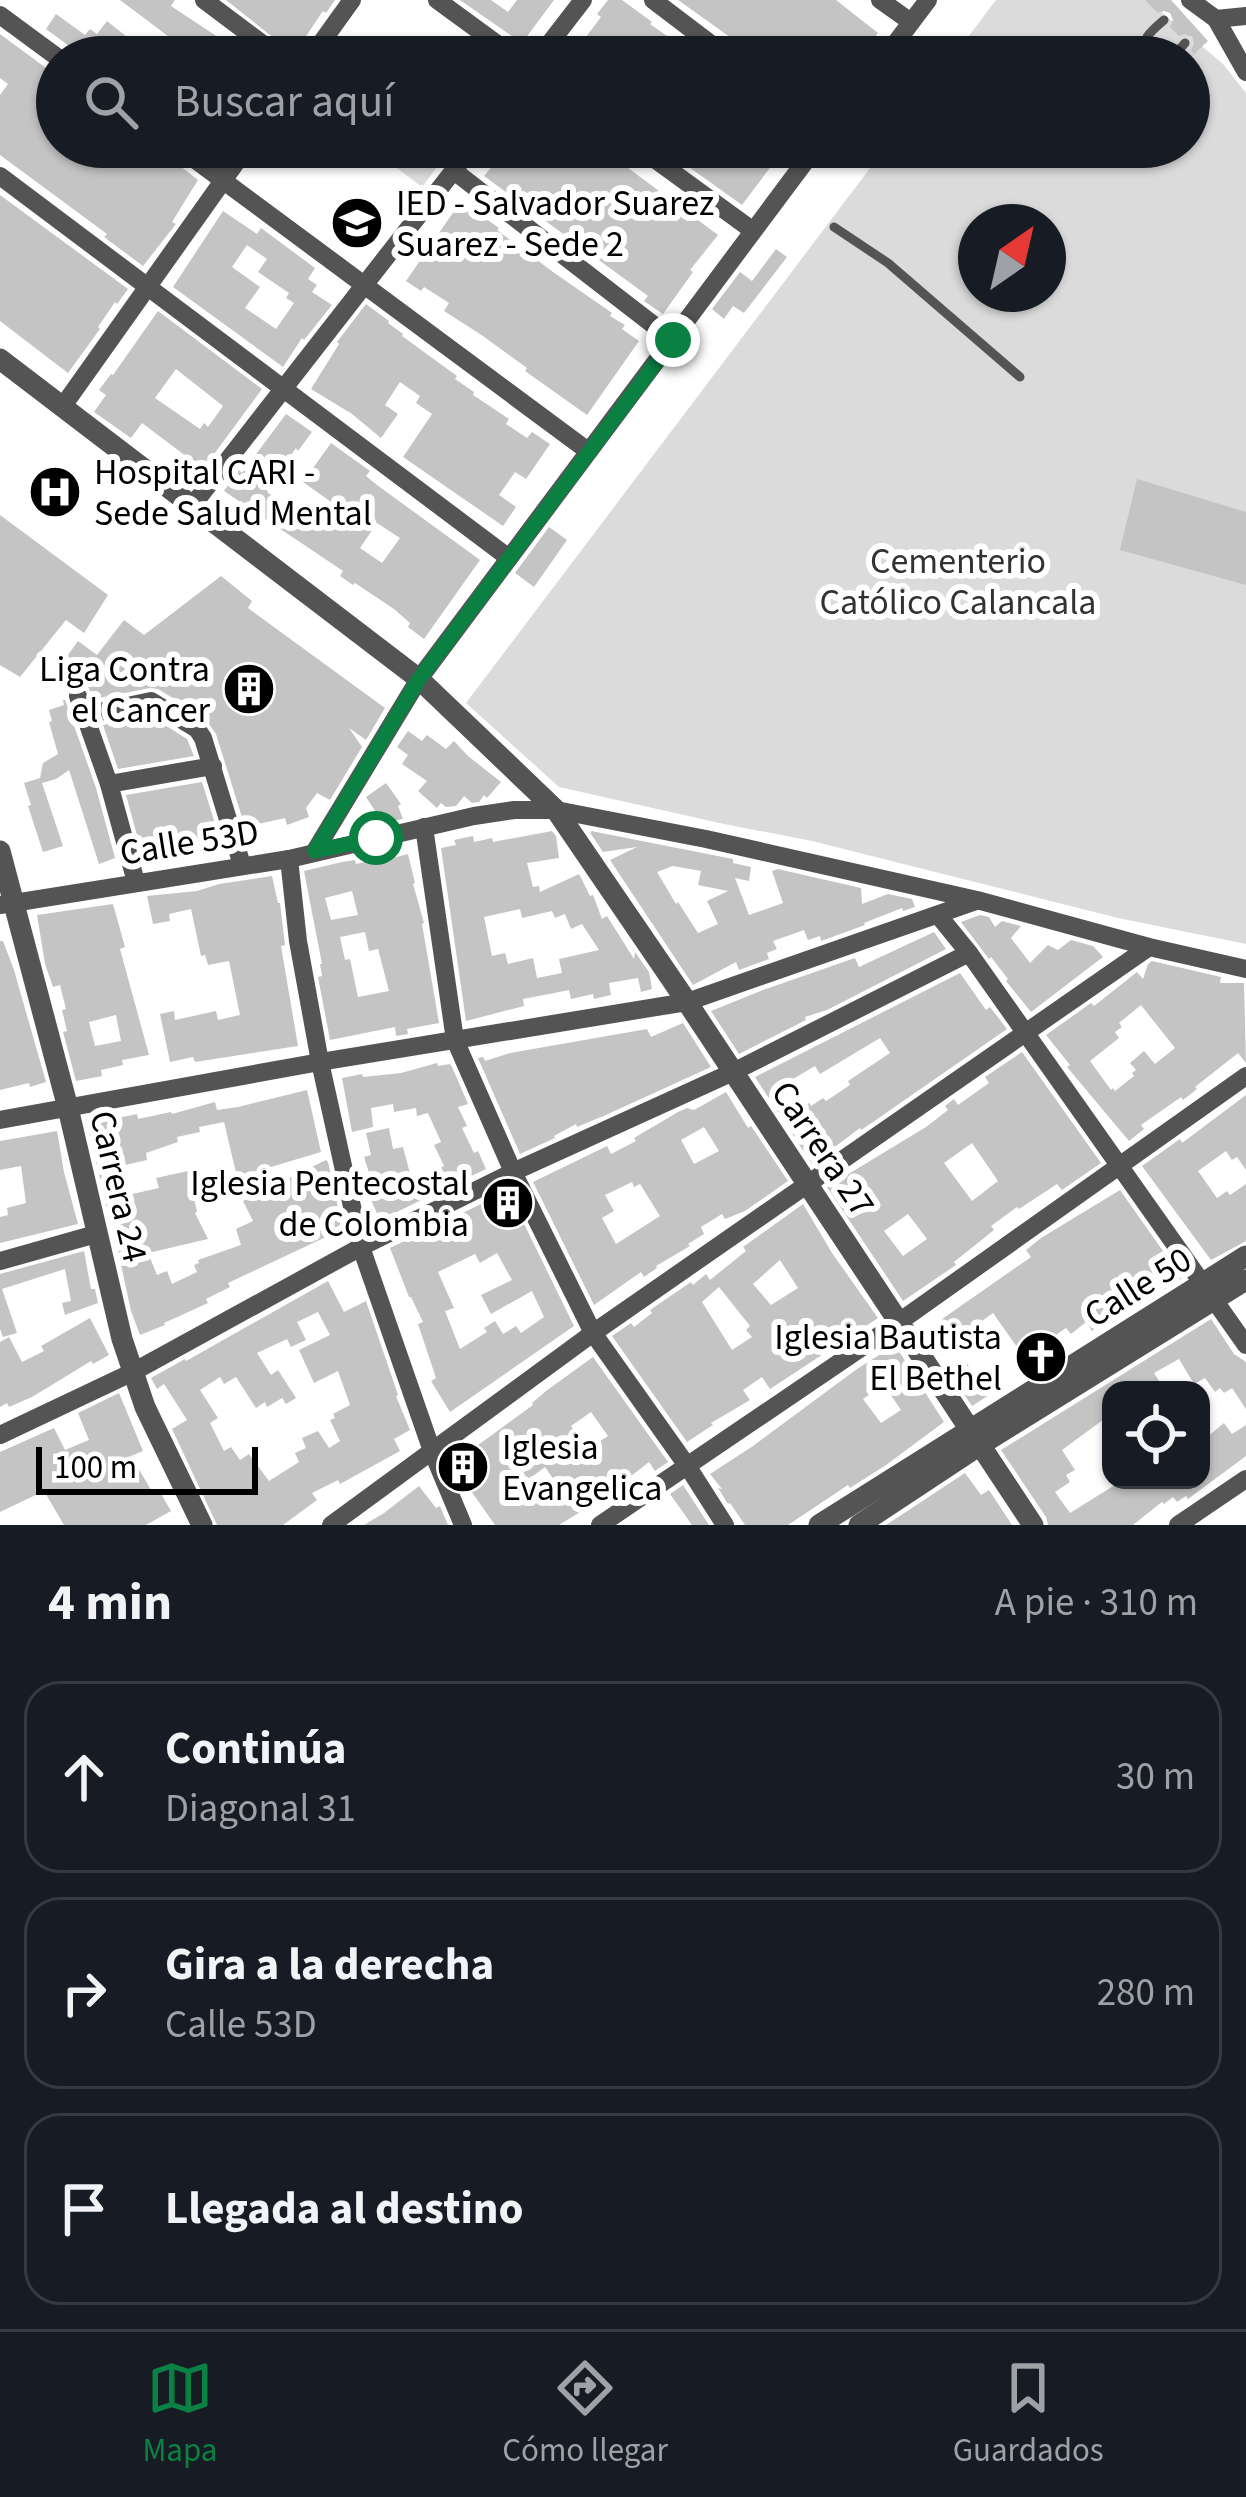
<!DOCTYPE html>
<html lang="es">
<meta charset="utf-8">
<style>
body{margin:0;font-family:"Source Sans 3",sans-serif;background:#20242c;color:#f1f3f6}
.controls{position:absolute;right:36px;bottom:36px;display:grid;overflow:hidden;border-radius:24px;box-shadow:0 3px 9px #0004}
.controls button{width:108px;height:108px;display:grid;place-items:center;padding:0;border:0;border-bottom:3px solid #363941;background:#171b24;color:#f1f3f6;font:60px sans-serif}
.compass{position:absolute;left:958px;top:204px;width:108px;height:108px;border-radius:50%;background:#171b24;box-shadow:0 3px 9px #0004;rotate:34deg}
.scale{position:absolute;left:36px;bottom:30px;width:222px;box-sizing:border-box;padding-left:12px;border:6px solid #000;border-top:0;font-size:33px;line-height:42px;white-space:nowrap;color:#000;-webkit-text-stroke:9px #fff;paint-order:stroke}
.stop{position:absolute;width:36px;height:36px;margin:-27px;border:9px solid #0b8043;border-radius:50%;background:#fff}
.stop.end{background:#0b8043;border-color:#fff;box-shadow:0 3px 12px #0008}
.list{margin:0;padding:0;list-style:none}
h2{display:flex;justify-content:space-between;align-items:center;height:156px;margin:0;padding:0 48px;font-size:51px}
h2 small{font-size:39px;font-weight:400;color:#9ea1a6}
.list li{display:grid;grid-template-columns:78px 1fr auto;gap:36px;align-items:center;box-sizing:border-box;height:192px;margin:0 24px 24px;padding:0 24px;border:3px solid #363941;border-radius:36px}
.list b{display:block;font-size:45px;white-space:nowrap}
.list p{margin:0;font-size:39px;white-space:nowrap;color:#9ea1a6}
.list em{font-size:39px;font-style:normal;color:#9ea1a6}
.icon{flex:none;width:66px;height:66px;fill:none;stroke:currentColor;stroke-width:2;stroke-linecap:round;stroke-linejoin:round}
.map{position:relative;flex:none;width:1246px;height:1525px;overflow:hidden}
.search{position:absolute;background:#171b24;box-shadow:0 3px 9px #0004;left:36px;right:36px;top:36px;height:132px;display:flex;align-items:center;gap:30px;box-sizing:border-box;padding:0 42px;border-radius:66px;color:#9ea1a6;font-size:45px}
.sheet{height:804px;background:#171b24}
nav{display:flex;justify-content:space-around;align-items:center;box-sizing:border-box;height:168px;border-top:3px solid #363941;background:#171b24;font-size:33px;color:#9ea1a6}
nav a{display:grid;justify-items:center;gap:6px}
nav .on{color:#0b8043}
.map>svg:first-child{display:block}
.green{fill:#dbdbdb;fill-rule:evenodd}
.building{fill:#c4c4c4;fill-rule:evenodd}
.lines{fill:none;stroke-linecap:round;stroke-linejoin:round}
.service{stroke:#545454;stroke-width:9}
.minor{stroke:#545454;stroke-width:18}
.tertiary{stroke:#545454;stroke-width:21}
.route{stroke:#0b8043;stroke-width:15}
.labels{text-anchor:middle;stroke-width:12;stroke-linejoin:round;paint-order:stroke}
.poi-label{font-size:36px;fill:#000;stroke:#fff;text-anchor:start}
.park-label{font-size:36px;fill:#323232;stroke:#fff}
.street-label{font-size:36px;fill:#000;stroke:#fff}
</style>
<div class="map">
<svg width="1246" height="1525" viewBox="0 0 1246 1525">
<rect width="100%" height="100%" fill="#fff"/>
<g class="green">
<path d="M996 0H1147L1223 64 1246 93V944L1118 918 812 841 724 824 559 787 466 703 886 147H1189V57H953ZM976 222H1048V294H976Z"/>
<path d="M369 147H452L422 187Z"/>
</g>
<g class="building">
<path d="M120 0H175L171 6 248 57H196Z"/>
<path d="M226 0H335L326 13 323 11 294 54Z"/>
<path d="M460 0H491L508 12 517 0H554L522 43Z"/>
<path d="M608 0H622L652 22 650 24 697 57H571L601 17 597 14Z"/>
<path d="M678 0H836L878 33 859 57H758Z"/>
<path d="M1145 0H1171L1208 41 1194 54 1191 50 1194 43 1192 37 1185 34 1179 36 1170 27 1173 20 1170 13 1164 11 1158 13Z"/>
<path d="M56 14 85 35 90 29 97 34 107 21 143 50 138 57H84L46 29Z"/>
<path d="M0 34 57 76V147H156L198 180 172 222 176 224 143 266 104 237 107 234 0 155V95L8 84 0 78Z"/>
<path d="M508 147H600L718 235 690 270 693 272 663 314 644 301 648 296 484 176Z"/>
<path d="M661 147H792L776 168 772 165 742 205Z"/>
<path d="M0 195 128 289 117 304 115 302 98 327 100 329 68 373 0 321Z"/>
<path d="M461 201 499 228 497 230 553 272 612 313 610 316 625 325 622 329 639 341 587 415 525 371 527 368 483 336 444 311 449 303 424 287 421 291 406 281Z"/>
<path d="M223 211 257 234 261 228 315 268 308 279 317 285 312 292 332 305 304 340 302 338 283 367 173 287ZM247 245 267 259 258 272 289 293 286 298 294 303 276 329 245 308 260 287 232 267Z"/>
<path d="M776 249 787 257 744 313 733 306 724 319 712 309 740 272 752 281Z"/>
<path d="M366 304 389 321 388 323 403 334 402 336 457 376 455 379 474 392 473 395 509 419 506 424 527 438 532 432 550 444 526 479 515 472 499 495 516 507 503 526 403 457 432 414 416 403 420 396 400 382 385 405 398 414 381 438 352 414 311 389 339 344 337 342Z"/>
<path d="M158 311 262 389 203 469 142 423 131 438 94 412 106 395 99 390 111 374 113 375ZM176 369 223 406 208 427 204 423 200 429 155 398Z"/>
<path d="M286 414 312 432 298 451 296 448 267 490 268 493 320 525 334 504 303 482 331 443 370 471 366 476 377 485 480 560 424 639 408 627 410 623 394 609 355 583 353 585 340 576 343 571 224 491 239 470 242 473ZM377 523 400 538 382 563 360 548Z"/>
<path d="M1137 479 1246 512V585L1120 550Z"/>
<path d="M0 515 108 595 84 633 66 620 20 677 0 665Z"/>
<path d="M549 527 567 540 534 587 515 573Z"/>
<path d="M221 576 252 601 248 608 385 708 366 740 349 728 362 747 330 800 317 793 306 808 309 817 287 825 285 818 245 827 216 734 204 717 158 689 150 688 94 699 88 687 77 683 76 678 60 666 78 641 97 655 124 620 144 635Z"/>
<path d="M63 700H65L96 788 115 858 99 864 69 770 56 779 42 783 63 846 43 852 28 806 31 805 24 783 40 778 43 763 58 754 49 722 52 721 49 710 64 705Z"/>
<path d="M149 715 187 739 194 756 118 769 103 725Z"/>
<path d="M408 731 422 741 427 735 446 749 454 741 468 756 501 782 487 798 484 795 479 802 472 803 464 796 456 806 446 807 441 803 437 808 418 791 427 781 402 764 408 755 397 747Z"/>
<path d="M202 782 224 852 214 854 211 842 169 852 167 848 145 854 144 850H141L126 795Z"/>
<path d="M386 783 401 804 398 806 403 819 383 823 366 797Z"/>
<path d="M552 831 556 836 559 858 527 863 533 887 539 886 540 892 579 874 590 896 593 895 602 919 607 916 634 959 635 952 649 972 652 989 641 992 638 978 609 983 611 995 594 999 593 994 571 999 569 990 549 994 523 999 524 1006 466 1021 441 848 456 845 454 840 473 836 474 842 492 838 493 842ZM520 909 522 918 552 911 555 918 565 914 571 929 582 924 599 950 559 959 562 973 537 978 533 958 508 964 505 953 492 956 484 917Z"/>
<path d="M591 831 733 859V863L751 867 749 881 735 878 749 915 783 903 772 871 778 869 861 888 862 904 888 894 912 899 915 907 903 911 902 908 864 923 865 925 821 941 820 936 808 940 804 930 773 941 777 949 767 953 769 959 739 970 736 962 693 985 610 860 637 847 603 852 591 834ZM673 866 701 871 698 885 728 891 707 901 718 924 698 933 678 902 676 904 657 872Z"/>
<path d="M408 854 415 883 413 884 424 923 422 924 439 1023 407 1029 408 1034 396 1036 395 1027 330 1040 318 977 322 976 320 964H322L304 871 342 862 355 860 356 864 377 859V862ZM352 891 358 915 331 920 325 898ZM365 932 369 951 378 949 389 991 358 997 350 959 345 960 340 937Z"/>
<path d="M272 876 278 903H280L285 945 281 946 298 1046 195 1062 193 1057 170 1062 160 1014 174 1011 175 1020 216 1011 218 1020 240 1015 229 961 208 965 205 955 201 956 191 909 169 914 170 921 153 924 147 896 197 891 219 884Z"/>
<path d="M113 904 125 947 120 949 149 1055 122 1060 123 1065 101 1070 102 1076 76 1081 63 1032 67 1031 62 1010 66 1009 60 985 53 987 45 964 37 915ZM116 1015 121 1041 95 1046 89 1022Z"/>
<path d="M980 915 989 917 995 927 1002 921 1021 926 1011 938 1030 963 1048 945 1058 950 1071 940 1093 946 1103 957 1031 1012 1006 981 1008 979 991 957 989 959 961 922Z"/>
<path d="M934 932 946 949 827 1010 805 1017 806 1020 739 1054 711 1011 763 990 855 958 859 967Z"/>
<path d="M0 941H3L14 970 46 1082 30 1087 29 1083 0 1090Z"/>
<path d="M1152 961 1221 977 1220 983H1244L1246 1063 1238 1053 1195 1087 1197 1089 1183 1100 1181 1097 1141 1125 1144 1129 1129 1141 1067 1067 1070 1065 1046 1035 1091 1003 1094 1006 1137 972 1143 979 1148 964ZM1141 1005 1175 1048 1155 1064 1144 1051 1130 1063 1136 1070 1132 1073 1134 1076 1115 1091 1113 1088 1111 1090 1090 1061 1119 1038 1115 1032 1122 1027 1119 1023Z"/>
<path d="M960 973 986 1010 990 1007 1007 1029 873 1122 861 1130 860 1128 812 1164 755 1077ZM880 1038 890 1053 848 1081 850 1085 826 1101 823 1098 811 1106 809 1103 794 1114 776 1089 815 1066 820 1074Z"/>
<path d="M683 1023 711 1067 608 1114 577 1127 576 1124 554 1136 555 1138 520 1154 478 1058 483 1057 485 1061 510 1053 647 1029 651 1037Z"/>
<path d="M1022 1052 1101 1163 1062 1190 1057 1184 1019 1209 1017 1207 991 1226 994 1230 954 1262 956 1265 903 1301 827 1187 926 1127 948 1110 945 1106 954 1099 958 1105 989 1083 985 1077ZM972 1143 998 1181 972 1201 944 1163ZM908 1214 927 1239 903 1256 884 1231Z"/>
<path d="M437 1063 438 1066 450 1064 452 1067 468 1104 458 1107 467 1126 462 1128 474 1153 478 1151 486 1169 380 1220 363 1182 371 1179 364 1157 371 1155 366 1133 389 1128 393 1149 403 1147 412 1181 444 1166 434 1145 441 1142 428 1113 417 1116 416 1108 394 1112 393 1104 371 1108 373 1127 352 1132 342 1078 362 1074 363 1077 401 1073Z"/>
<path d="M307 1090 321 1152 237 1177 224 1122 199 1127 200 1132 177 1137 178 1142 146 1153 147 1160 121 1166 128 1195 159 1188 156 1178 188 1171 197 1212 195 1213 208 1239 148 1253 157 1275 167 1271 172 1284 197 1272 194 1265 199 1263 198 1260 241 1245 236 1229 253 1221 243 1201 326 1160 328 1162 344 1235 329 1239 328 1236 228 1283 230 1287 206 1299 208 1303 164 1323 165 1325 140 1335 131 1311 114 1232 121 1230 116 1215 109 1217 86 1119 107 1114 108 1120 137 1114 138 1119 171 1112 172 1114 215 1102 217 1110 238 1107Z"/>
<path d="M726 1092 748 1128 751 1126 788 1181 745 1211 725 1219 722 1214 701 1227 704 1234 688 1244 690 1246 656 1266 657 1268 644 1277 641 1272 594 1305 533 1182 607 1146 611 1154 636 1141 634 1138 678 1112 687 1108 694 1110ZM704 1127 719 1151 694 1164 681 1140ZM632 1182 634 1187 640 1184 660 1216 616 1244 602 1218 614 1211 605 1195Z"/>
<path d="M1246 1095V1170L1237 1157 1232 1160 1226 1151 1198 1171 1217 1198 1227 1191 1230 1195 1246 1184V1241L1211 1260 1142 1166 1180 1139 1182 1143Z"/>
<path d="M57 1131 64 1172 78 1224 0 1243V1217L8 1215 7 1208 26 1203 21 1166 0 1170V1141Z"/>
<path d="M1120 1190 1182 1278 1165 1289 1163 1287 1145 1298 1117 1318 1115 1314 1092 1331 1086 1322 1071 1334 1066 1328 1024 1357 993 1313 965 1333 963 1331 955 1337 942 1319 1031 1257 1026 1250 1041 1238Z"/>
<path d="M508 1191 574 1326 450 1412 431 1381 436 1378 418 1324 423 1322 411 1297H409L390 1248ZM497 1253 512 1280 481 1295 491 1314 532 1291 544 1317 521 1333 516 1326 503 1334 495 1321 484 1328 487 1332 460 1349 445 1311 454 1308 438 1272 475 1254 480 1263Z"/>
<path d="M803 1204 832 1253 878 1318 770 1389 762 1377 743 1390 750 1400 711 1423 713 1425 687 1442 612 1336 631 1323 634 1327 652 1313 650 1310 691 1282 693 1285 706 1274 710 1280 746 1251 743 1247ZM780 1260 798 1288 771 1305 753 1284ZM719 1287 750 1326 746 1330 752 1337 732 1350 702 1302Z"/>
<path d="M84 1251 91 1289H95L98 1303 65 1315 62 1303 71 1301 65 1269 2 1289 17 1333 3 1337 0 1329V1274Z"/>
<path d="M328 1281 344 1312 366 1301 398 1395 396 1396 410 1430 394 1439 400 1451 340 1484 338 1480 312 1493 317 1500 283 1525H217L172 1429 187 1420 164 1384 157 1389 151 1378 185 1359 186 1361ZM318 1312 330 1335 299 1350 314 1383 338 1371 350 1405 333 1414 335 1418 330 1420 340 1441 329 1448 318 1431 302 1438 306 1448 295 1453 299 1462 269 1481 249 1454 240 1460 231 1447 224 1451 210 1423 218 1418 200 1390 220 1377 224 1384 236 1377 256 1408 265 1402 267 1407 282 1398 286 1404 296 1398 278 1370 271 1375 257 1353 287 1339 291 1347 306 1340 297 1322Z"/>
<path d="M90 1318 109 1355 93 1364 91 1361 32 1397 9 1407 7 1403 0 1407V1342L9 1337 22 1362 44 1351 41 1346Z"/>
<path d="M1211 1319 1234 1354 1246 1362V1409L1232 1388 1224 1393 1220 1388 1215 1392 1205 1378 1194 1384 1179 1359 1154 1373 1165 1390H1111V1414L1062 1450 1075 1470 1066 1475 1070 1482 1055 1492 1070 1513 1118 1483 1122 1489 1135 1480H1201V1442L1224 1423 1232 1434 1246 1425V1456L1188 1499 1186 1496 1177 1502 1173 1497 1164 1504 1162 1502 1133 1525H1048L1046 1517 1001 1450Z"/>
<path d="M895 1345 944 1422 886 1465 850 1488 848 1485 788 1525H745L730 1503 728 1504 718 1488 722 1489 710 1474 753 1446 857 1369ZM884 1385 901 1410 881 1423 863 1399Z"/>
<path d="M593 1357 668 1462 655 1471 649 1462 631 1476 632 1478 623 1486 559 1525H495L452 1464 533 1405 532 1403 546 1391ZM591 1412 608 1436 588 1449 571 1426ZM545 1467 559 1487 538 1501 525 1482Z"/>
<path d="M966 1362 989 1395 972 1406 950 1373Z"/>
<path d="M119 1393 143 1451 131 1456 154 1495 160 1492 171 1511 146 1525H64L44 1491 0 1512V1452L54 1428 65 1450 89 1440 78 1413Z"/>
<path d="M965 1473 981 1495 989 1490 1012 1525H886Z"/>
<path d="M683 1485 709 1525H692L670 1494Z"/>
<path d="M419 1486 436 1508 440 1506 448 1525H364L384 1513Z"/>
</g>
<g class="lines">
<g class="service">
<path d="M1142 57C1142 38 1150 32 1164 20"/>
<path d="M1173 57 1185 43"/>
<path d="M834 227 888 263 1020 377"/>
</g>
<g class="minor">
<path d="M204 0 280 57"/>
<path d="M437 0 515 57"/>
<path d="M653 0 728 57"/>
<path d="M880 0 911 22"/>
<path d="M1190 0 1216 19 1246 72"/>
<path d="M0 15 57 57"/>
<path d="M1216 19 1246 16"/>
<path d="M311 57 352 0"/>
<path d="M539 57 583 0"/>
<path d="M885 57 928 0"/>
<path d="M178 147 588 451"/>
<path d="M638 147 752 230"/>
<path d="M454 171 673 340"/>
<path d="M0 176 509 558"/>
<path d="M63 406 247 147"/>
<path d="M192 506 472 147"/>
<path d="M78 696 109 784 136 882"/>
<path d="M85 715 151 701 197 729 203 738 242 865"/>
<path d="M109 784 213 766"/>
<path d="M424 827 455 1040 513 1172 593 1333 688 1467 725 1525"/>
<path d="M315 851 419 679 816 147"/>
<path d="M289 859 298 941 320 1062 361 1247 432 1451 463 1525"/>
<path d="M0 905 289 859 474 816 514 810H556L706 839 977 900 1149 947 1246 969"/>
<path d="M938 915 969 953 1246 1345"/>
<path d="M0 1120 320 1062 687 1002 976 901"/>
<path d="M0 1261 96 1234"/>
<path d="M0 1435 133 1372 361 1247 513 1172 733 1072 969 953"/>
<path d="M331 1525 593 1333 1149 947"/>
<path d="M600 1525 899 1322 1246 1076"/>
<path d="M1178 1525 1246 1479"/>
</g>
<g class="tertiary">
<path d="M0 359 419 679 556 810 687 1002 1033 1525"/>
<path d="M0 851 68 1108 122 1339 145 1407 202 1525"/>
<path d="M819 1525 1246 1256"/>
<path d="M859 1525 980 1445 1246 1280"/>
</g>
</g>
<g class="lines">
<path class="route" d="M376 838 315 851 419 679 673 340"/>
</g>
<defs>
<g id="school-disc" transform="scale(2.7)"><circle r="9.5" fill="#000" stroke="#fff"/><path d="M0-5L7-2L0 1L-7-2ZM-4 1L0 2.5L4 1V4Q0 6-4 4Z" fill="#fff"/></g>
<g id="hospital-disc" transform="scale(2.7)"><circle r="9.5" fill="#000" stroke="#fff"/><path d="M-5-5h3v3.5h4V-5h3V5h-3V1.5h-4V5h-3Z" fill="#fff"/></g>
<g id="building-disc" transform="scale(2.7)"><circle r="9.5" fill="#000" stroke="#fff"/><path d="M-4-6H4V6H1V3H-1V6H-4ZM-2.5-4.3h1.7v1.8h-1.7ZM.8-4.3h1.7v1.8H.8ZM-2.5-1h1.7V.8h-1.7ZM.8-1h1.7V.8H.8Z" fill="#fff"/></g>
<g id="church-disc" transform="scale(2.7)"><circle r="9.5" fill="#000" stroke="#fff"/><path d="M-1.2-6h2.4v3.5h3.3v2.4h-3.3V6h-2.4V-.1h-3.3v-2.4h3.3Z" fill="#fff"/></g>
</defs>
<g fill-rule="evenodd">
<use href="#school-disc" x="357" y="223"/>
<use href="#hospital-disc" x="55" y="492"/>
<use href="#building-disc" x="249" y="689"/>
<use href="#building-disc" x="508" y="1203"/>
<use href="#church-disc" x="1041" y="1357"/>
<use href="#building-disc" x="463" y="1467"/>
</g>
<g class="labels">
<g class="poi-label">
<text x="396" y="215">IED - Salvador Suarez<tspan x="396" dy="41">Suarez - Sede 2</tspan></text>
<text x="94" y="484">Hospital CARI -<tspan x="94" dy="41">Sede Salud Mental</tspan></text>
<text x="210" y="681" text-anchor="end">Liga Contra<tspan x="210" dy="41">el Cancer</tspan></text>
<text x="469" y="1195" text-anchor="end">Iglesia Pentecostal<tspan x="469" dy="41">de Colombia</tspan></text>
<text x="1002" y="1349" text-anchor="end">Iglesia Bautista<tspan x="1002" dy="41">El Bethel</tspan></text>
<text x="502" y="1459">Iglesia<tspan x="502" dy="41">Evangelica</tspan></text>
</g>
<g class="park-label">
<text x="958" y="573">Cementerio<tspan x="958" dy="41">Católico Calancala</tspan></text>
</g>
<g class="street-label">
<text transform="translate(189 841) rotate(-9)" y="13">Calle 53D</text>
<text transform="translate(824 1148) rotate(56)" y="13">Carrera 27</text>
<text transform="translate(120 1186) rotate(77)" y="13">Carrera 24</text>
<text transform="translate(1137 1286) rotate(-32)" y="13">Calle 50</text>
</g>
</g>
</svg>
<div class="controls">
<button><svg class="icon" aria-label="locate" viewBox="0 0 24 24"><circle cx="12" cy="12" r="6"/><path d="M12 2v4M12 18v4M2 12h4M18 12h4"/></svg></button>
</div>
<svg class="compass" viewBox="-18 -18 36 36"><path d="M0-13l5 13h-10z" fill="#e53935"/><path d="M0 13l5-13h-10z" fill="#9ea1a6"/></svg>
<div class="scale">100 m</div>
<div class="stop" style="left:376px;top:838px"></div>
<div class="stop end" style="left:673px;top:340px"></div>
<div class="search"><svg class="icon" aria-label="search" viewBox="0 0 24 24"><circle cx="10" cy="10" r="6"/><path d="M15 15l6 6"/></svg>Buscar aquí</div>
</div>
<section class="sheet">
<h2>4 min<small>A pie · 310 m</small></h2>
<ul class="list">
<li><svg class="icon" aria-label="ahead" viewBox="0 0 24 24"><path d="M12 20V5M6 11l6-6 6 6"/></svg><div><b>Continúa</b><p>Diagonal 31</p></div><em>30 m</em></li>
<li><svg class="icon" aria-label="right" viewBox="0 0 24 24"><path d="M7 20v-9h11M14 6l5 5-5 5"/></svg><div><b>Gira a la derecha</b><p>Calle 53D</p></div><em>280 m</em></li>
<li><svg class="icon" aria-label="arrive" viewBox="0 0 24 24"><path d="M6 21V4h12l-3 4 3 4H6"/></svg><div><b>Llegada al destino</b></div></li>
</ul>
</section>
<nav>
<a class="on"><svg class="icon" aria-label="map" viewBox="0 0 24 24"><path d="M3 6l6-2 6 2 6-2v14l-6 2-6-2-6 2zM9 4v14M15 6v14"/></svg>Mapa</a>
<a><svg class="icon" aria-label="directions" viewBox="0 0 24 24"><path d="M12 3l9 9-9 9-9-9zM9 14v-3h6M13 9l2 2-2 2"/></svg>Cómo llegar</a>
<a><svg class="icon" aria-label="saved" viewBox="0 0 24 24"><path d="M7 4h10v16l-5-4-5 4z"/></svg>Guardados</a>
</nav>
